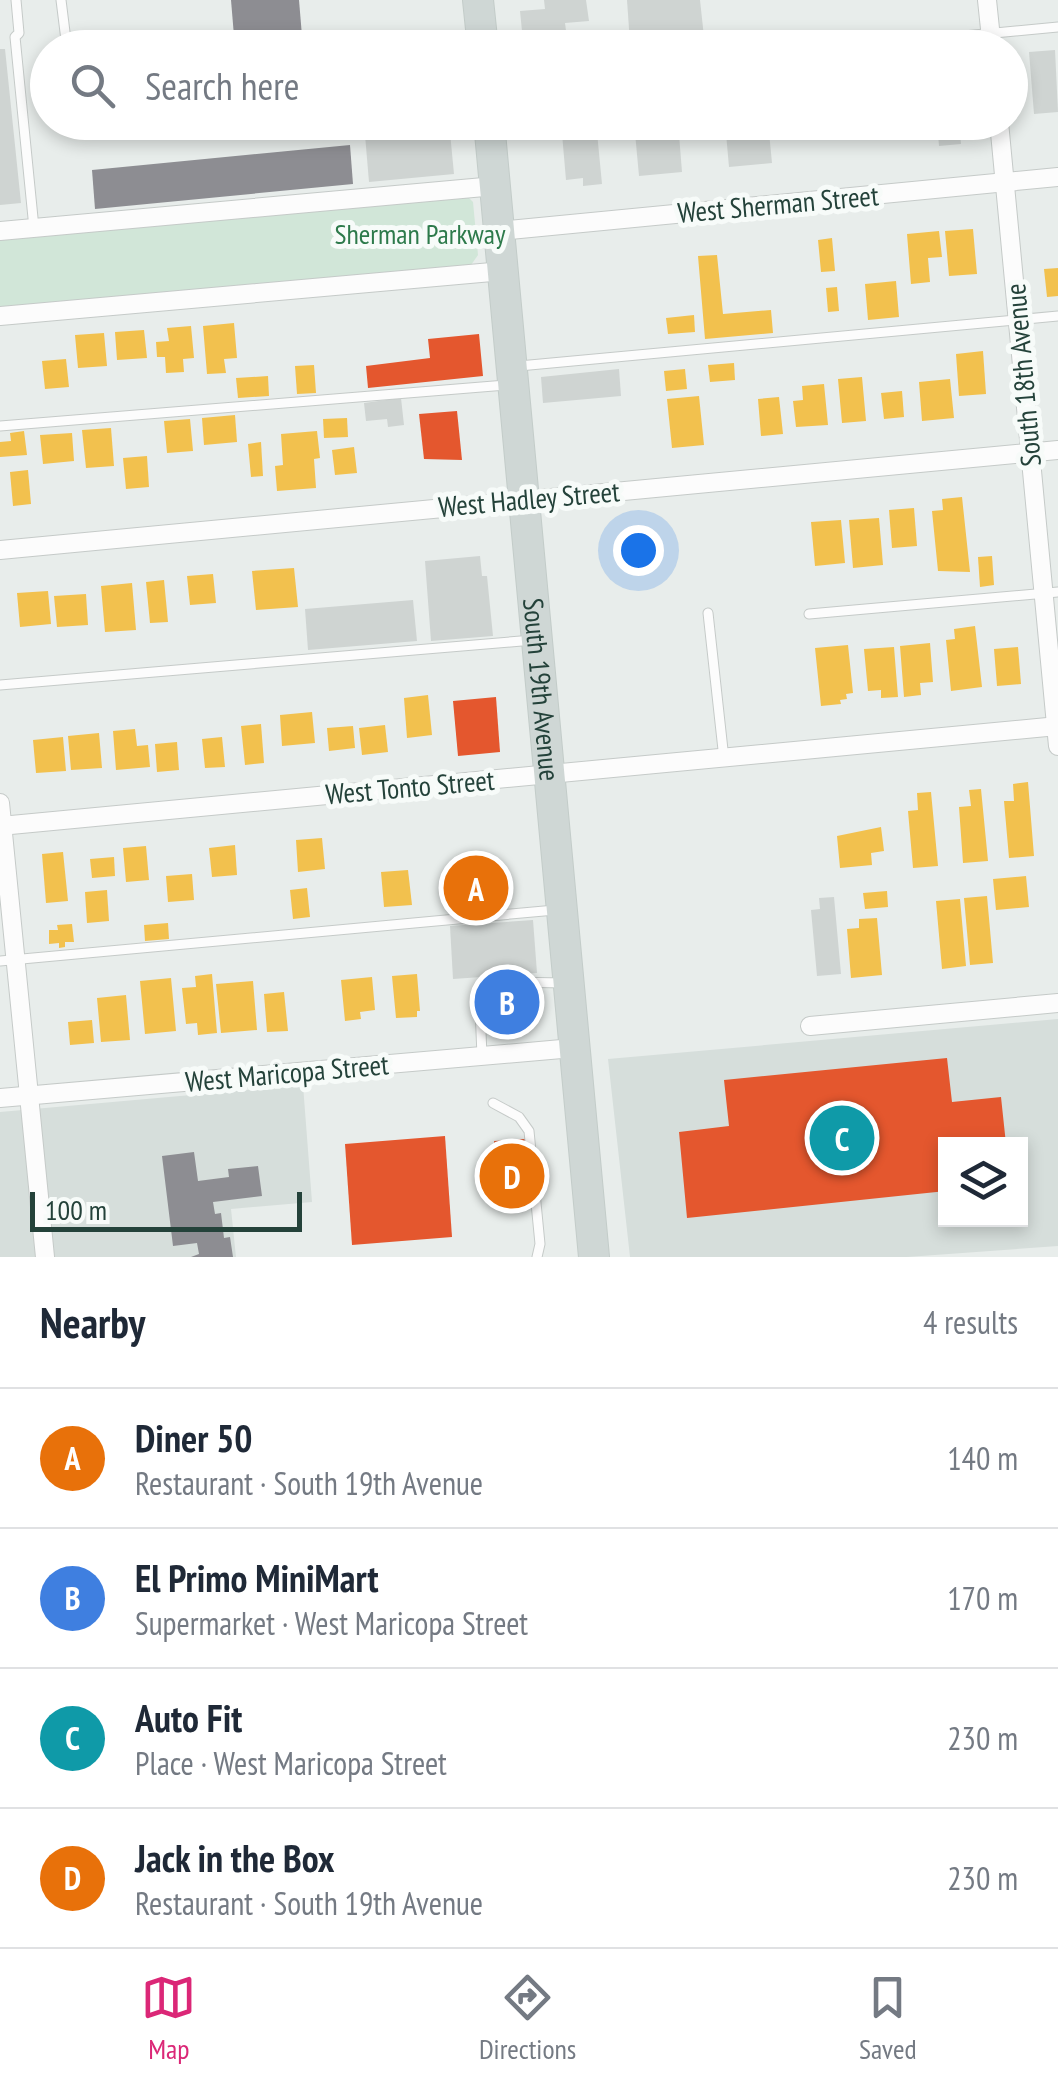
<!DOCTYPE html>
<meta charset="utf-8">
<style>
body{margin:0;font-family:"PT Sans Narrow",sans-serif;background:#f2f2f3;color:#1f2937}
.controls{position:absolute;right:30px;bottom:30px;display:grid;overflow:hidden;border-radius:0px;box-shadow:0 5px 15px #0003}
.controls button{width:90px;height:90px;display:grid;place-items:center;padding:0;border:0;border-bottom:2px solid #e0e1e3;background:#fff;color:#1f2937;font:50px sans-serif}
.scale{position:absolute;left:30px;bottom:25px;width:272px;box-sizing:border-box;padding-left:10px;border:5px solid #24423a;border-top:0;font-size:28px;line-height:35px;white-space:nowrap;color:#24423a;-webkit-text-stroke:8px #f7fbf9;paint-order:stroke}
.you{position:absolute;left:638px;top:550px;width:35px;height:35px;margin:-25px;border:8px solid #fff;border-radius:50%;background:#1a73e8;box-shadow:0 0 0 15px #1a73e833}
.badge{display:grid;place-items:center;width:65px;height:65px;border-radius:50%;background:#db2777;color:#fff;font-size:32px;font-weight:700}
.pin{position:absolute;translate:-50% -50%;border:5px solid #fff;box-shadow:0 2px 10px #0006}
.list{margin:0;padding:0;list-style:none}
h2{display:flex;justify-content:space-between;align-items:center;height:130px;margin:0;padding:0 40px;font-size:42px}
h2 small{font-size:32px;font-weight:400;color:#747a83}
.list li{display:grid;grid-template-columns:65px 1fr auto;gap:30px;align-items:center;box-sizing:border-box;height:140px;padding:0 40px;border-top:2px solid #e0e1e3}
.list b{display:block;font-size:38px;white-space:nowrap}
.list p{margin:0;font-size:32px;white-space:nowrap;color:#747a83}
.list em{font-size:32px;font-style:normal;color:#747a83}
.icon{flex:none;width:55px;height:55px;fill:none;stroke:currentColor;stroke-width:2;stroke-linecap:round;stroke-linejoin:round}
.map{position:relative;flex:none;width:1058px;height:1257px;overflow:hidden}
.search{position:absolute;background:#fff;box-shadow:0 5px 15px #0003;left:30px;right:30px;top:30px;height:110px;display:flex;align-items:center;gap:25px;box-sizing:border-box;padding:0 35px;border-radius:55px;color:#747a83;font-size:38px}
.sheet{height:690px;background:#fff}
nav{display:flex;justify-content:space-around;align-items:center;box-sizing:border-box;height:140px;border-top:2px solid #e0e1e3;background:#fff;font-size:28px;color:#747a83}
nav a{display:grid;justify-items:center;gap:5px}
nav .on{color:#db2777}
.map>svg:first-child{display:block}
.built{fill:#d6dedb;fill-rule:evenodd}
.green{fill:#d1e6d8}
.homes{fill:#f2c14e}
.shops{fill:#e4572e}
.industry{fill:#8d8d92}
.building{fill:#cfd4d2}
.lines{fill:none;stroke-linecap:round;stroke-linejoin:round}
.lane-casing{stroke:#c5cac8;stroke-width:11}
.street-casing{stroke:#c5cac8;stroke-width:20}
.primary-casing{stroke:#c3ccc9;stroke-width:32}
.lane{stroke:#fcfcfc;stroke-width:9}
.street{stroke:#fcfcfc;stroke-width:18}
.primary{stroke:#cfd7d5;stroke-width:30}
.labels{text-anchor:middle;stroke-width:10;stroke-linejoin:round;paint-order:stroke}
.street-label{font-size:28px;fill:#24423a;stroke:#f7fbf9}
.park-label{font-size:28px;fill:#2d7a4b;stroke:#f7fbf9}
</style>
<div class="map">
<svg width="1058" height="1257" viewBox="0 0 1058 1257">
<rect width="100%" height="100%" fill="#e8edeb"/>
<g class="built">
<path d="M1058 1019V1246L907 1257H630L608 1059ZM946 1144H1020V1220H946Z"/>
<path d="M303 1085 312 1202 231 1209 236 1257H0V1112Z"/>
</g>
<path class="green" d="M468 197 473 202 478 255 471 265 0 308V237Z"/>
<g class="homes">
<path d="M973 229 977 274 949 276 945 231Z"/>
<path d="M939 231 942 257 928 258 930 282 911 284 907 234Z"/>
<path d="M832 238 835 271 821 272 818 240Z"/>
<path d="M717 255 723 314 771 310 773 333 705 339 698 256Z"/>
<path d="M1058 268V296L1047 297 1044 269Z"/>
<path d="M896 281 899 317 868 320 865 284Z"/>
<path d="M837 287 839 311 828 312 826 288Z"/>
<path d="M694 315 695 332 668 334 666 318Z"/>
<path d="M234 323 237 358 224 359 226 373 207 374 203 326Z"/>
<path d="M191 326 194 358 183 359 184 372 166 373 165 357H157L156 342 169 341 167 328Z"/>
<path d="M144 330 147 358 117 360 115 332Z"/>
<path d="M104 333 107 366 78 368 75 335Z"/>
<path d="M983 351 986 394 959 396 956 354Z"/>
<path d="M66 359 69 387 45 389 42 361Z"/>
<path d="M734 363 735 380 710 382 708 365Z"/>
<path d="M314 365 316 393 297 394 295 366Z"/>
<path d="M685 369 687 389 666 391 664 371Z"/>
<path d="M268 376 269 396 238 398 236 378Z"/>
<path d="M862 377 866 421 842 423 838 379Z"/>
<path d="M950 379 954 418 922 421 919 382Z"/>
<path d="M824 384 828 425 796 427 793 401 803 400 802 386Z"/>
<path d="M902 391 904 417 884 419 881 393Z"/>
<path d="M699 396 704 445 672 448 667 399Z"/>
<path d="M779 397 783 434 761 436 758 399Z"/>
<path d="M235 415 237 442 204 445 202 418Z"/>
<path d="M347 418 348 437 324 438 323 419Z"/>
<path d="M190 419 193 451 167 453 164 421Z"/>
<path d="M111 428 114 466 86 468 82 430Z"/>
<path d="M24 431 27 455 0 457V442L11 441 10 433Z"/>
<path d="M317 431 320 458 314 459 316 488 277 491 275 466 283 465 281 434Z"/>
<path d="M72 433 74 461 43 464 40 435Z"/>
<path d="M261 442 263 476 251 477 248 444Z"/>
<path d="M354 447 357 473 335 475 332 450Z"/>
<path d="M147 456 149 487 126 489 123 458Z"/>
<path d="M28 470 31 504 13 506 10 472Z"/>
<path d="M962 497 970 572 938 571 932 511 943 510 942 499Z"/>
<path d="M914 508 917 546 892 548 889 510Z"/>
<path d="M879 518 883 565 853 568 849 520Z"/>
<path d="M841 520 845 563 815 566 811 522Z"/>
<path d="M992 556 994 585 980 587 978 557Z"/>
<path d="M294 568 298 607 256 610 252 571Z"/>
<path d="M213 574 216 603 190 605 187 576Z"/>
<path d="M164 580 168 622 150 623 146 582Z"/>
<path d="M132 583 136 630 105 632 101 586Z"/>
<path d="M48 591 51 624 20 627 17 593Z"/>
<path d="M86 594 88 625 57 627 54 596Z"/>
<path d="M975 626 982 687 951 691 946 640 955 639 954 629Z"/>
<path d="M930 643 933 682 920 683 921 695 904 697 900 646Z"/>
<path d="M848 645 853 693 846 694 847 699 840 700 841 704 821 706 815 648Z"/>
<path d="M894 647 898 697 881 698V690L868 691 864 649Z"/>
<path d="M1018 647 1021 684 997 686 994 649Z"/>
<path d="M428 695 432 735 407 738 404 698Z"/>
<path d="M312 712 315 743 282 746 280 715Z"/>
<path d="M261 724 264 763 245 765 241 726Z"/>
<path d="M385 725 388 752 362 755 359 728Z"/>
<path d="M353 726 355 748 329 751 327 728Z"/>
<path d="M135 729 137 746 148 745 150 767 116 770 113 731Z"/>
<path d="M99 733 102 768 71 770 68 736Z"/>
<path d="M63 737 66 771 36 773 33 740Z"/>
<path d="M222 737 225 767 205 768 202 739Z"/>
<path d="M177 742 179 770 157 772 155 744Z"/>
<path d="M1028 782 1034 856 1009 858 1004 801H1014L1013 784Z"/>
<path d="M981 789 988 861 963 863 959 807 971 806 969 790Z"/>
<path d="M931 792 938 866 913 868 908 811 918 810 917 793Z"/>
<path d="M881 827 884 851 871 853 872 865 840 868 837 836Z"/>
<path d="M322 838 325 869 298 872 296 840Z"/>
<path d="M235 845 237 875 212 877 209 848Z"/>
<path d="M146 846 149 880 126 882 123 848Z"/>
<path d="M63 852 68 901 46 903 42 854Z"/>
<path d="M114 857 115 876 92 878 90 859Z"/>
<path d="M408 870 412 905 384 907 381 872Z"/>
<path d="M192 874 194 900 168 902 166 876Z"/>
<path d="M1026 876 1029 907 996 910 993 879Z"/>
<path d="M307 888 310 917 293 919 290 890Z"/>
<path d="M107 890 109 921 87 923 85 892Z"/>
<path d="M887 891 888 907 865 909 863 893Z"/>
<path d="M987 896 993 963 970 965 964 898Z"/>
<path d="M960 899 966 966 942 969 936 901Z"/>
<path d="M877 918 882 975 851 978 847 929 859 928V919Z"/>
<path d="M168 923 169 939 145 941 144 925Z"/>
<path d="M72 924 74 942H65V947L59 948V943L49 944V930H58L57 925Z"/>
<path d="M212 974 217 1033 198 1035 197 1023 186 1024 182 988 196 987 195 976Z"/>
<path d="M417 974 420 1011H417V1017L396 1018 392 976Z"/>
<path d="M372 977 375 1010 360 1012 361 1019 345 1021 341 980Z"/>
<path d="M171 978 176 1031 145 1034 140 981Z"/>
<path d="M253 981 257 1030 221 1033 216 984Z"/>
<path d="M284 992 288 1031 267 1032 264 994Z"/>
<path d="M126 995 130 1040 101 1042 97 998Z"/>
<path d="M92 1020 94 1043 70 1045 68 1022Z"/>
</g>
<g class="shops">
<path d="M479 334 483 376 368 388 366 366 430 358 428 339Z"/>
<path d="M457 411 462 460 424 459 419 414Z"/>
<path d="M496 697 500 752 458 756 453 701Z"/>
<path d="M493 864V868H498L501 907 454 910 451 867Z"/>
<path d="M510 986 529 992 524 1015 519 1018 487 1016 488 1000 498 991Z"/>
<path d="M947 1058 952 1102 1001 1097 1006 1144H946V1191L687 1218 679 1132 729 1126 724 1080Z"/>
<path d="M445 1136 452 1237 352 1245 345 1144Z"/>
<path d="M525 1139 530 1203 500 1205 494 1141Z"/>
</g>
<g class="industry">
<path d="M231 0H299L303 48H235Z"/>
<path d="M168 122H231V126L169 133Z"/>
<path d="M350 145 353 184 95 209 92 170Z"/>
<path d="M194 1152 198 1181 229 1177 228 1169 258 1166 262 1196 213 1202 215 1214 221 1213 224 1238 230 1237 233 1257H191L199 1254 197 1243 173 1246 162 1156Z"/>
</g>
<g class="building">
<path d="M544 0H586L589 21 565 23 568 46 530 48 528 30 522 31 520 11 545 9Z"/>
<path d="M627 0H700L704 37 630 43Z"/>
<path d="M0 49H5L21 203 0 205Z"/>
<path d="M1055 50 1058 112 1034 114 1029 52Z"/>
<path d="M369 122H449L454 174 369 182 364 123Z"/>
<path d="M561 122H596L602 184 583 186V178L566 180Z"/>
<path d="M634 122H678L682 172 639 176Z"/>
<path d="M725 122H768L772 163 729 167Z"/>
<path d="M895 122H923L924 134 896 136Z"/>
<path d="M937 122H959L961 144 939 146Z"/>
<path d="M619 369 621 396 543 403 541 377Z"/>
<path d="M401 398 404 425 388 427 387 419 366 421 364 403Z"/>
<path d="M480 556 482 576H487L493 636 431 641 425 561Z"/>
<path d="M413 600 417 641 308 650 305 609Z"/>
<path d="M834 897 841 974 817 976 811 910 820 909 819 898Z"/>
<path d="M533 920 537 973 453 979 450 926Z"/>
</g>
<g class="lines">
<g class="lane-casing">
<g id="lane">
<path d="M16 0 19 33 15 37 34 228"/>
<path d="M61 0 67 48"/>
<path d="M839 48 1058 27"/>
<path d="M76 122 77 131"/>
<path d="M519 366 1058 316"/>
<path d="M0 426 506 385"/>
<path d="M708 613 724 759"/>
<path d="M809 614 1058 592"/>
<path d="M0 685 533 640"/>
<path d="M0 961 555 910"/>
<path d="M482 1056 480 1007 487 990 507 982 565 983"/>
<path d="M493 1103 519 1117 529 1131 540 1244 537 1257"/>
</g>
</g>
<g class="street-casing">
<g id="street">
<path d="M987 0 992 48"/>
<path d="M999 122 1058 746"/>
<path d="M0 231 495 186"/>
<path d="M499 231 1058 177"/>
<path d="M0 316 503 271"/>
<path d="M0 550 1058 450"/>
<path d="M0 803 45 1257"/>
<path d="M0 826 1058 726"/>
<path d="M810 1026 1058 1003"/>
<path d="M0 1098 573 1048"/>
</g>
</g>
<g class="primary-casing">
<g id="primary">
<path d="M478 0 483 48"/>
<path id="s1" d="M489 122 594 1257"/>
</g>
</g>
<use href="#lane" class="lane"/>
<use href="#street" class="street"/>
<use href="#primary" class="primary"/>
</g>
<g class="labels">
<g class="street-label">
<text transform="translate(778 204) rotate(-5)" y="10">West Sherman Street</text>
<text transform="translate(1023 375) rotate(-95)" y="10">South 18th Avenue</text>
<text transform="translate(529 499) rotate(-5)" y="10">West Hadley Street</text>
<text dy="10" stroke="none"><textPath href="#s1" startOffset="570">South 19th Avenue</textPath></text>
<text transform="translate(410 787) rotate(-5)" y="10">West Tonto Street</text>
<text transform="translate(287 1073) rotate(-5)" y="10">West Maricopa Street</text>
</g>
<g class="park-label">
<text x="420" y="244">Sherman Parkway</text>
</g>
</g>
</svg>
<div class="controls">
<button><svg class="icon" aria-label="layers" viewBox="0 0 24 24"><path d="M12 4l9 5-9 5-9-5zM3 14l9 5 9-5"/></svg></button>
</div>
<div class="scale">100 m</div>
<div class="you"></div>
<div class="pin badge" style="left:476px;top:888px;background:#e8710a">A</div>
<div class="pin badge" style="left:507px;top:1002px;background:#3f7fe0">B</div>
<div class="pin badge" style="left:842px;top:1138px;background:#0f9aa8">C</div>
<div class="pin badge" style="left:512px;top:1176px;background:#e8710a">D</div>
<div class="search"><svg class="icon" aria-label="search" viewBox="0 0 24 24"><circle cx="10" cy="10" r="6"/><path d="M15 15l6 6"/></svg>Search here</div>
</div>
<section class="sheet">
<h2>Nearby<small>4 results</small></h2>
<ul class="list">
<li><span class="badge" style="background:#e8710a">A</span><div><b>Diner 50</b><p>Restaurant · South 19th Avenue</p></div><em>140 m</em></li>
<li><span class="badge" style="background:#3f7fe0">B</span><div><b>El Primo MiniMart</b><p>Supermarket · West Maricopa Street</p></div><em>170 m</em></li>
<li><span class="badge" style="background:#0f9aa8">C</span><div><b>Auto Fit</b><p>Place · West Maricopa Street</p></div><em>230 m</em></li>
<li><span class="badge" style="background:#e8710a">D</span><div><b>Jack in the Box</b><p>Restaurant · South 19th Avenue</p></div><em>230 m</em></li>
</ul>
</section>
<nav>
<a class="on"><svg class="icon" aria-label="map" viewBox="0 0 24 24"><path d="M3 6l6-2 6 2 6-2v14l-6 2-6-2-6 2zM9 4v14M15 6v14"/></svg>Map</a>
<a><svg class="icon" aria-label="directions" viewBox="0 0 24 24"><path d="M12 3l9 9-9 9-9-9zM9 14v-3h6M13 9l2 2-2 2"/></svg>Directions</a>
<a><svg class="icon" aria-label="saved" viewBox="0 0 24 24"><path d="M7 4h10v16l-5-4-5 4z"/></svg>Saved</a>
</nav>
